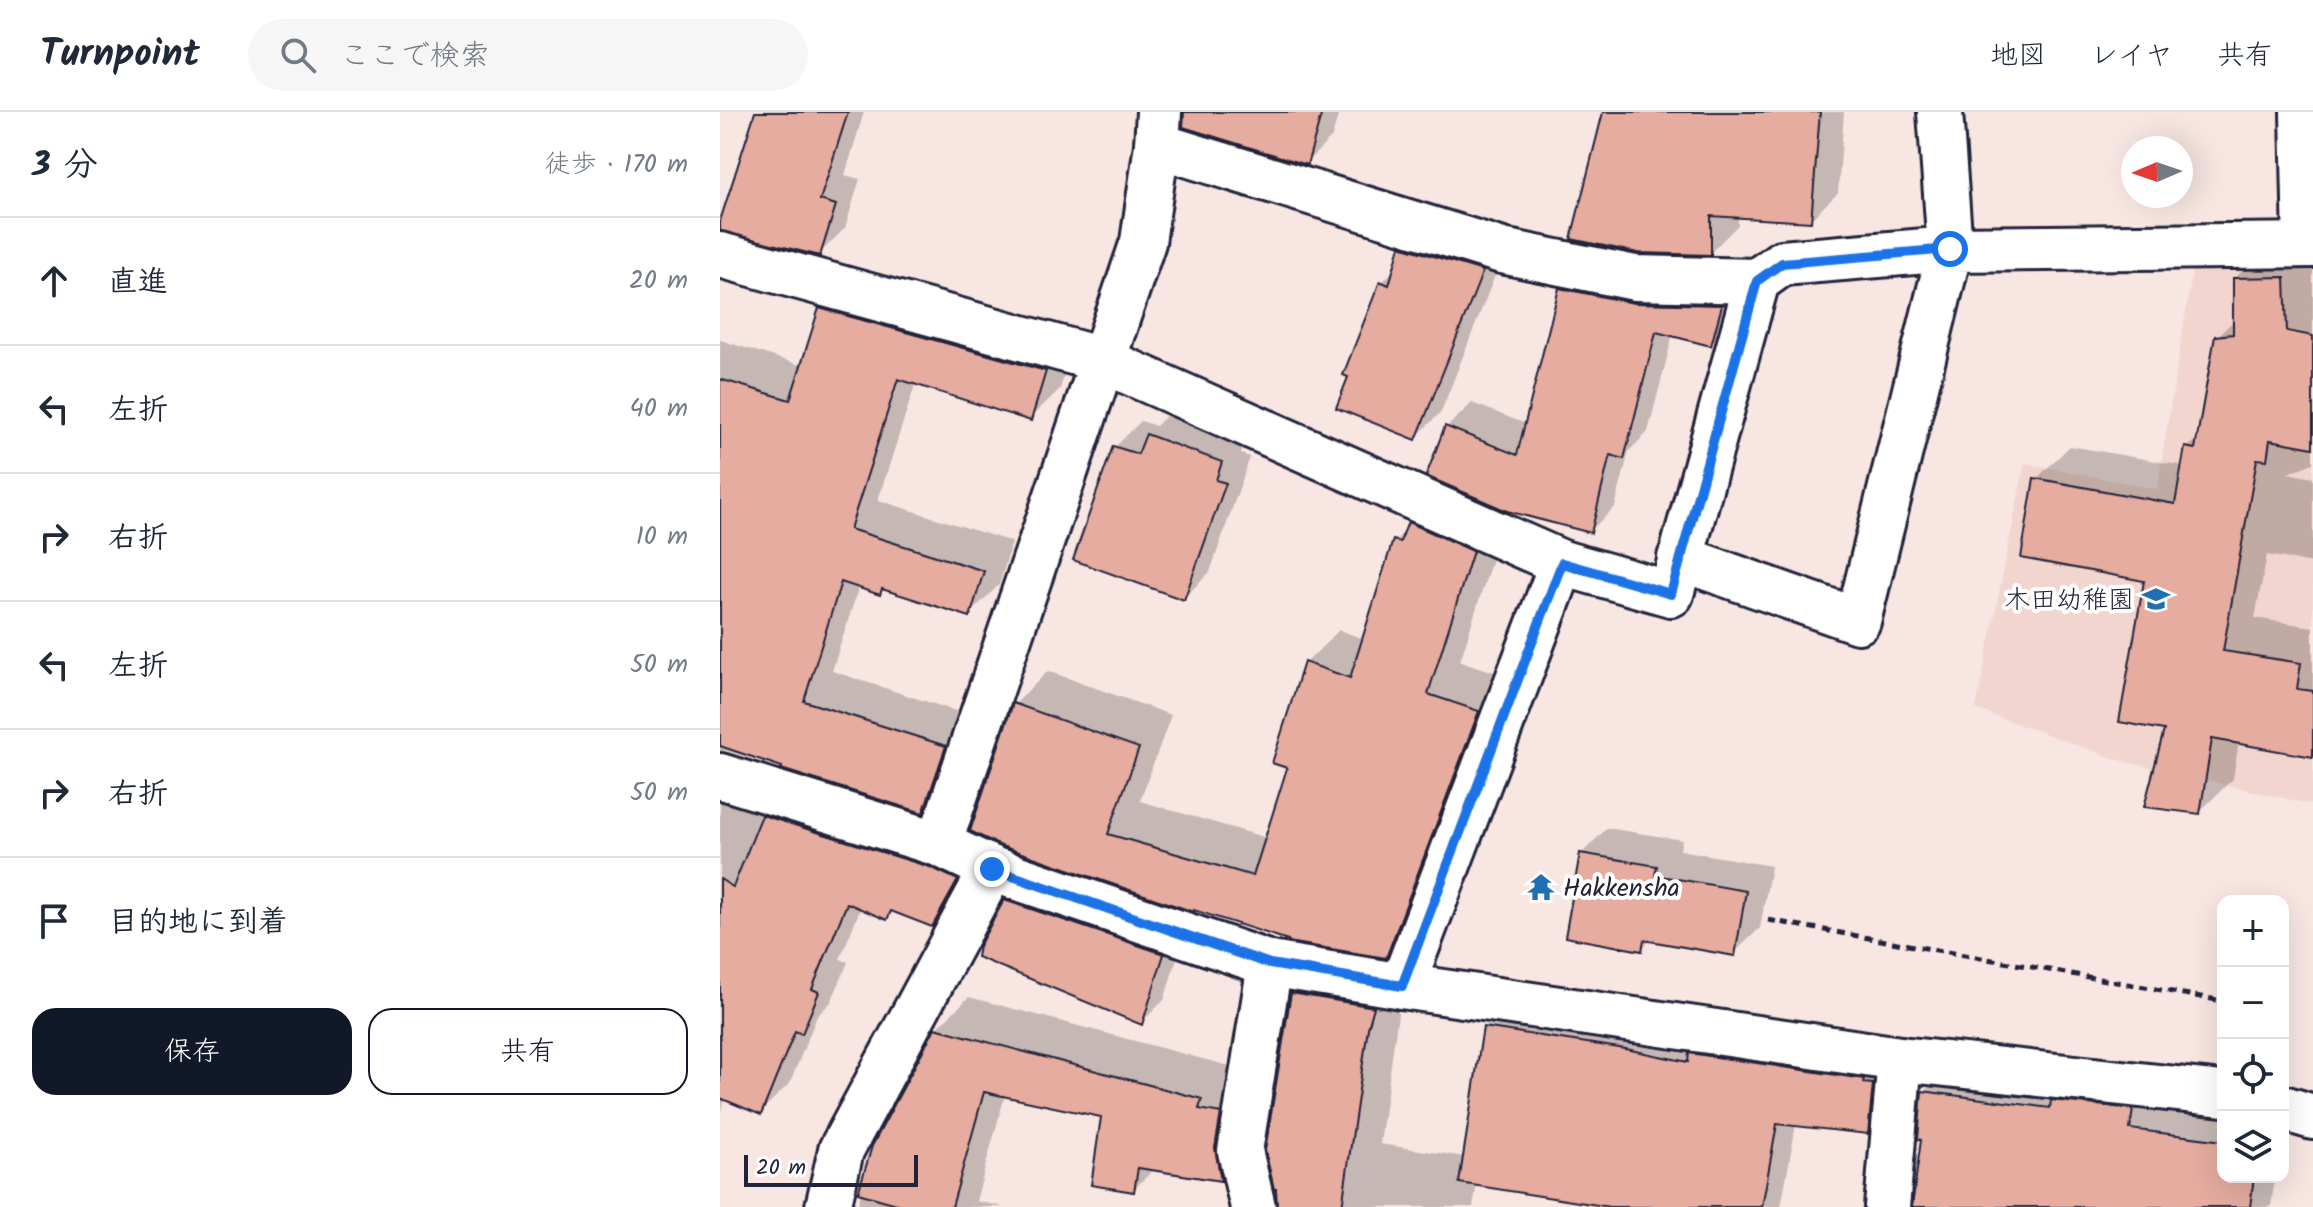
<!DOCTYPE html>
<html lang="ja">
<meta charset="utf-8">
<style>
body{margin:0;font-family:Kalam,"Klee One",sans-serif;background:#f6f6f7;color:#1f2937}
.controls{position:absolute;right:24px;bottom:24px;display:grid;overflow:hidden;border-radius:16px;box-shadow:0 8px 32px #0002}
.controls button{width:72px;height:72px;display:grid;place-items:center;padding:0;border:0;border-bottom:2px solid #e0e1e3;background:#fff;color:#1f2937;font:40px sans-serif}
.compass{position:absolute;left:1401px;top:24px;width:72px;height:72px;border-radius:50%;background:#fff;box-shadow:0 8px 32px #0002;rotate:268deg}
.scale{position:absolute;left:24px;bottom:20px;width:174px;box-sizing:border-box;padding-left:8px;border:4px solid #22223b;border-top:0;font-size:22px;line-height:28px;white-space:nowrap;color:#22223b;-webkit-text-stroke:6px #fff;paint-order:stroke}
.stop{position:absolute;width:24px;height:24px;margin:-18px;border:6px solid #1a73e8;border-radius:50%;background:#fff}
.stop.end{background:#1a73e8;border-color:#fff;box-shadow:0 2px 8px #0008}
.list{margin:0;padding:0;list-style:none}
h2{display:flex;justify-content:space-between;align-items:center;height:104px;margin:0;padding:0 32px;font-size:34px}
h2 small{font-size:26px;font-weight:400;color:#747a83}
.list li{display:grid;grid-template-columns:52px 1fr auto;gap:24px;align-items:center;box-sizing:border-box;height:128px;padding:0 32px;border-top:2px solid #e0e1e3}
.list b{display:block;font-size:30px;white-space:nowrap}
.list em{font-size:26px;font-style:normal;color:#747a83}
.actions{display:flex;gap:16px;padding:24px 32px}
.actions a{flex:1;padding:18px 0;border:2px solid #111827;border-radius:24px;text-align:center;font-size:28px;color:#111827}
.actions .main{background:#111827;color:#fff}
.icon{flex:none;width:44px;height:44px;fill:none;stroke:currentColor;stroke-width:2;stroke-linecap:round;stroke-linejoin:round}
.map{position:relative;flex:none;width:1593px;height:1095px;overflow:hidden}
header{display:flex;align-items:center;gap:48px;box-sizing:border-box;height:112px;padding:0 40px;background:#fff;border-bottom:2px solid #e0e1e3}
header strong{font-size:38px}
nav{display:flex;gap:44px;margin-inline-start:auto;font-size:28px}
.search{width:560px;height:72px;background:#f6f6f7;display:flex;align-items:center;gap:20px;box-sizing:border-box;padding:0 28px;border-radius:44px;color:#747a83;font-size:30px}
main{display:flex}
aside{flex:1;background:#fff}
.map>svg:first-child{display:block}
.built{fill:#f2d5ce}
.shadow{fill:#0003}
.building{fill:#e5ac9f;stroke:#22223b;stroke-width:2}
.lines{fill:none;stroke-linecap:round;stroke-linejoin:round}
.minor-casing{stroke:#22223b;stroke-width:50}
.path{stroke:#22223b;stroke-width:5;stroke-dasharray:8 6;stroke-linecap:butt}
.minor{stroke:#fff;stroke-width:44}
.route{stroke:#1a73e8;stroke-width:10}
.labels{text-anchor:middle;stroke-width:8;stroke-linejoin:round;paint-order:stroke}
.poi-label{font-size:26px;fill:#22223b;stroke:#fff;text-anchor:end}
</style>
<header>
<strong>Turnpoint</strong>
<div class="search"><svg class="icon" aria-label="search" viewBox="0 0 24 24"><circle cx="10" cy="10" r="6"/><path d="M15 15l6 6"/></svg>ここで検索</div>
<nav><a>地図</a><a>レイヤ</a><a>共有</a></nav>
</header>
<main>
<aside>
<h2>3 分<small>徒歩 · 170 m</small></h2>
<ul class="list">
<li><svg class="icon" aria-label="ahead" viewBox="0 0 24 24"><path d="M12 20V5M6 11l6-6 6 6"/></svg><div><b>直進</b></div><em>20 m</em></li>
<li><svg class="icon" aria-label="left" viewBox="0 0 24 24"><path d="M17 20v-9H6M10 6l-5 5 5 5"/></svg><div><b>左折</b></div><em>40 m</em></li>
<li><svg class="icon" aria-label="right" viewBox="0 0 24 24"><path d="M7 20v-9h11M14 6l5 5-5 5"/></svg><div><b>右折</b></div><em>10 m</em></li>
<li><svg class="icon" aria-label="left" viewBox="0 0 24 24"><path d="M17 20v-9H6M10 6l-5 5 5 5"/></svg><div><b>左折</b></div><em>50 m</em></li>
<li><svg class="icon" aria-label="right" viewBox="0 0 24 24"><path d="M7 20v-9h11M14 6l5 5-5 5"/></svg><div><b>右折</b></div><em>50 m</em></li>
<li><svg class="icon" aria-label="arrive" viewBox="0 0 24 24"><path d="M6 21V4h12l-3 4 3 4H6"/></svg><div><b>目的地に到着</b></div></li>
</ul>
<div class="actions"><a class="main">保存</a><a>共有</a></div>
</aside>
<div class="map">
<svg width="1593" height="1095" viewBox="0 0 1593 1095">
<rect width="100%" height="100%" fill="#f7e6e2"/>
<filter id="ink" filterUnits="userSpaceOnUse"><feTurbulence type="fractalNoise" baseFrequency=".0125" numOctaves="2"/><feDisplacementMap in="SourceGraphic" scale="16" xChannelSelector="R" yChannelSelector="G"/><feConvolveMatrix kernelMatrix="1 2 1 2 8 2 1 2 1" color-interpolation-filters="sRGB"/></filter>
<g filter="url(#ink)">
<path class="built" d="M1593 155V693L1399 648 1256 597 1305 351 1437 377 1473 156Z"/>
<g class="shadow">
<path d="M36 0H144L125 63 140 67 125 116 99 142 0 117Z"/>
<path d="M515 0H619L612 25 586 51Z"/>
<path d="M885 0H1124L1118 81 1090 108 1018 103V113L990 141Z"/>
<path d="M708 109 787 133 721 300 695 326 662 170 676 156 682 135Z"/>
<path d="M1549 133H1593V351L1568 361 1593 366V451L1547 443 1535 506 1593 515V643L1519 629 1513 667 1479 700 1447 617 1426 467 1316 367 1350 334 1464 354 1467 336 1479 324 1497 225 1515 207V166Z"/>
<path d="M865 152 1025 169 1015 207 991 232 953 222 928 320 909 339 895 395 870 419 727 315 752 291 806 312 840 177Z"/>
<path d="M130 168 354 229 340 277 310 306 196 270 158 388 292 430 279 473 249 502 165 476 160 481 139 474 112 559 254 605 232 669 203 699 4 638 12 652 265 739 241 784 212 813 174 798 166 805 141 795 120 847 128 850 111 890 97 904 70 971 40 1000 5 986 0 1002V228L83 254 101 197Z"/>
<path d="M453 297 527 324 521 342 530 345 490 460 464 486 395 335 421 309 436 314Z"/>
<path d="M722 378 785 406 740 549 790 565 699 810 665 844 282 732 295 592 328 559 451 603 420 689 547 726 570 655 586 551 619 518 644 527 675 429 687 417 689 411Z"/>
<path d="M887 716 962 728 960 738 1051 754 1040 816 1014 841 931 827 922 837 861 742Z"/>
<path d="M308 766 465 820 444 888 421 911 286 789Z"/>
<path d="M607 847 681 880 660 1032 745 1045 765 916 789 891 1168 943 1173 995 1148 1020 1076 1012 1061 1095H889L757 1072 753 1095H587L573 882Z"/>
<path d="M249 885 513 955 533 1034 501 1067 435 1056 413 1078 383 1003 285 983 256 1089 284 1095H137L154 1034 216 917Z"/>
<path d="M1229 955 1503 1001V1065H1555L1551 1095H1194L1203 1026 1204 980Z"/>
</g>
<g class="building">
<path d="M35 0H128L100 88 116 93 100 144 0 119V109Z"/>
<path d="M464 0H602L587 53 463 15Z"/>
<path d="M883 0H1100L1091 110 991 104V143L918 141 851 127Z"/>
<path d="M680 134 763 159 696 328 616 296 628 265 623 263 660 169 669 173Z"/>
<path d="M1565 165 1567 219 1593 224V336L1550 328 1547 348 1537 347 1503 539 1581 551 1577 577 1593 579V645L1492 627 1480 702 1424 695 1444 618 1399 610 1424 469 1301 446 1314 366 1455 392 1465 335 1475 337 1495 224 1513 222V166Z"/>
<path d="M839 176 914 191 1002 193 991 234 936 220 904 347 890 343 871 421 787 399 706 364 725 314 797 343Z"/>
<path d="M99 196 326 259 311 309 178 267 130 417 264 459 250 505 162 477 160 483 121 470 84 589 226 634 203 701 61 657 62 655 0 634V267L70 288Z"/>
<path d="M426 322 502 350 496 368 506 371 464 488 353 448 393 334 418 342Z"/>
<path d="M688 410 753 439 708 582 759 599 666 846 568 830V828L474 798V800L281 734 250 719 293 591 419 636 388 722 533 764 567 656 552 651 584 550 630 566 673 428 680 430Z"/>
<path d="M42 703 210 755 238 768 212 815 171 799 167 808 127 791 92 877 99 880 82 922 75 919 41 1003 0 986V767L13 775Z"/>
<path d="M860 741 937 754 935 763 1026 779 1015 844 924 828 922 839 845 825Z"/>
<path d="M284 788 444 842 422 913 257 845 259 834Z"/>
<path d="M571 881 654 895 648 916 622 1095H557L556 1077H554L545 1038Z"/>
<path d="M763 915 906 937 968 950 969 941 1144 967 1143 971 1153 972 1148 1022 1057 1012 1042 1095H890L739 1071Z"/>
<path d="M215 916 482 987 479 997 501 1001 495 1036 501 1069 418 1056 414 1080 371 1073 381 1005 264 980 232 1095H187L138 1081 152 1034Z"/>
<path d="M1202 979 1330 996 1331 988 1413 997 1410 1017 1503 1029V1065H1534L1530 1095H1192L1201 1028 1198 1027Z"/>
</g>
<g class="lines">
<g class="minor-casing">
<g id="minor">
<path d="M1583 0 1586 133"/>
<path d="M437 33 782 139 915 166 1037 169"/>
<path d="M0 143 382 248 842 451 951 482 1037 169 1062 151 1230 137 1220 0"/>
<path d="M960 446 1138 509 1230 137 1593 133"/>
<path d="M0 664 219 732 272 757 550 852 682 874 1180 947 1503 982"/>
<path d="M219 732 423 130 437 33 439 0"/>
<path d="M682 874 842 451"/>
<path d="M1563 996 1593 1005"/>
<path d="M108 1095 121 1038 272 757"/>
<path d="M533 1095 520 1039 550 852"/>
<path d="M1167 1095 1180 947"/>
</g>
</g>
<path class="path" d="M1048 808 1503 889"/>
<use href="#minor" class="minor"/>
</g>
</g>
<g class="lines" filter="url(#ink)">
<path class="route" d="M272 757 550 852 682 874 842 451 951 482 1037 169 1062 151 1230 137"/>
</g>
<defs>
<g id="school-bare" transform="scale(2.16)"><path d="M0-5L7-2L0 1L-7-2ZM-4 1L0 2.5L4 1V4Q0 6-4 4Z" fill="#1f6fb2" stroke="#fff" stroke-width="2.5" paint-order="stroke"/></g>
<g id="temple-bare" transform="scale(2.16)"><path d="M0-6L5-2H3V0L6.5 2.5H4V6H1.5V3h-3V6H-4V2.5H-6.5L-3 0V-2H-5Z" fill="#1f6fb2" stroke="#fff" stroke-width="2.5" paint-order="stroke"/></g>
</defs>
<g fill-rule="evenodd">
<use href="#school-bare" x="1436" y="487"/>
<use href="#temple-bare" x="821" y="775"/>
</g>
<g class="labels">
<g class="poi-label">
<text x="1414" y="496">木田幼稚園</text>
<text x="843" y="784" text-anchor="start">Hakkensha</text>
</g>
</g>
</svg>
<div class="controls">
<button>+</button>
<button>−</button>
<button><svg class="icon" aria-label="locate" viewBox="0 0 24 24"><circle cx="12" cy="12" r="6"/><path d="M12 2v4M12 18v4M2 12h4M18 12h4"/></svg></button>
<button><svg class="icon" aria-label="layers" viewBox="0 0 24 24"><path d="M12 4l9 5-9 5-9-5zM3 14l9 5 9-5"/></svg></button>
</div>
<svg class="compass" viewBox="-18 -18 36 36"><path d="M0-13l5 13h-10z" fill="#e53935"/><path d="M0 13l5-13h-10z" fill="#747a83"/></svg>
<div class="scale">20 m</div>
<div class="stop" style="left:1230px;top:137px"></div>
<div class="stop end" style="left:272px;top:757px"></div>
</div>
</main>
